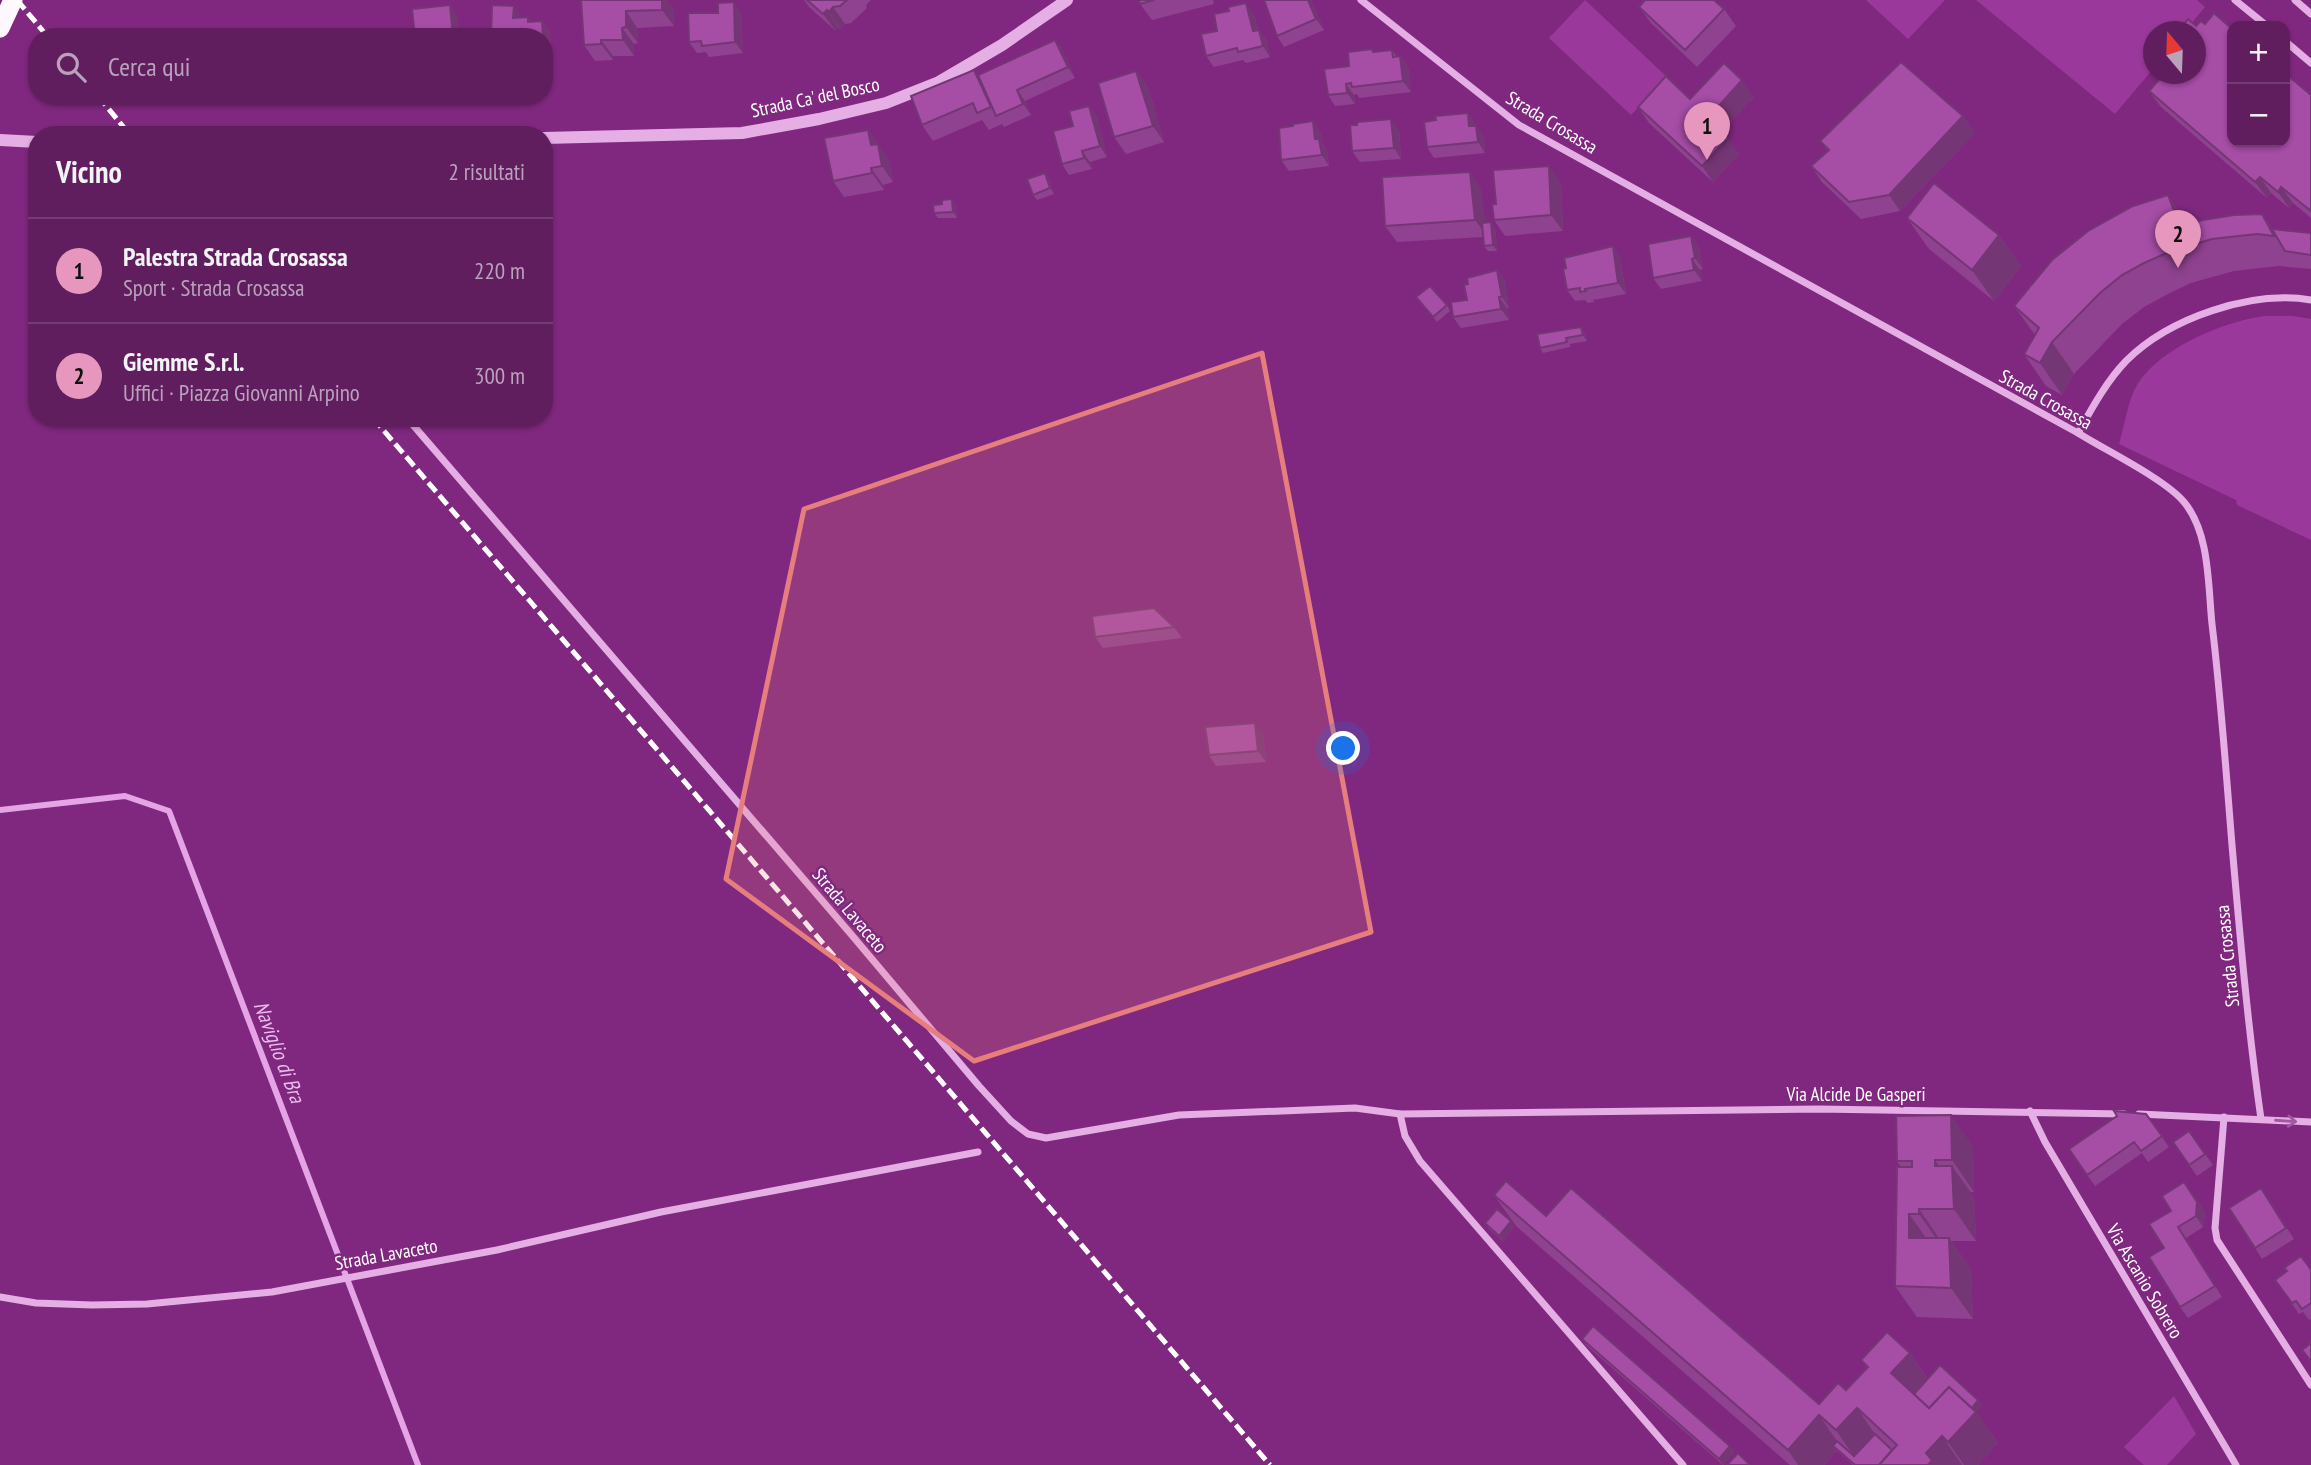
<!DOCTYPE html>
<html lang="it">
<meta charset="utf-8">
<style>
body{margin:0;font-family:"PT Sans Narrow",sans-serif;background:#692b68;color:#f1f3f6}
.controls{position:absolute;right:21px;top:21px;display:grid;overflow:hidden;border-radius:14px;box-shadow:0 2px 5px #0004}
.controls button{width:63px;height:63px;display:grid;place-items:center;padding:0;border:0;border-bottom:2px solid #743c74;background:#601e5f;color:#f1f3f6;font:35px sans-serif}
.compass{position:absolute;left:2143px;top:21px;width:63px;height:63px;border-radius:50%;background:#601e5f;box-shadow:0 2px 5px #0004;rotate:341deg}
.you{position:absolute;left:1344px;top:749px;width:24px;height:24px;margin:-18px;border:5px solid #fff;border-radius:50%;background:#1a73e8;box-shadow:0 0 0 10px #1a73e833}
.badge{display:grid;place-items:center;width:46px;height:46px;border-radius:50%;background:#e797bd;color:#111;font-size:23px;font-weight:700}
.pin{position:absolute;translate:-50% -58px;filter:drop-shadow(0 2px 4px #0008)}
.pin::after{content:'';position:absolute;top:37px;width:24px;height:21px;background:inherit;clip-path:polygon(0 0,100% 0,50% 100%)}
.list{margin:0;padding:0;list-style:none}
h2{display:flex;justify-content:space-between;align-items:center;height:91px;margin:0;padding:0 28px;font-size:30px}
h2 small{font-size:23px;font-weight:400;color:#baa2bd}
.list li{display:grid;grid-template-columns:46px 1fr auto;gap:21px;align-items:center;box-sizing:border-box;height:105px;padding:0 28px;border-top:2px solid #743c74}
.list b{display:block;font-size:26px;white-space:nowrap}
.list p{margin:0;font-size:23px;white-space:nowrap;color:#baa2bd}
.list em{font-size:23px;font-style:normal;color:#baa2bd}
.icon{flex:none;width:38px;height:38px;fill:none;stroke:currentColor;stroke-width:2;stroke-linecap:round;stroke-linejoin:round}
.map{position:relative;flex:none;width:2311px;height:1465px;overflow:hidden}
.search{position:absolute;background:#601e5f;box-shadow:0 2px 5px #0004;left:28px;top:28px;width:525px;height:77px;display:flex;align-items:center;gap:18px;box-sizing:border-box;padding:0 24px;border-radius:28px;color:#baa2bd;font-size:26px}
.panel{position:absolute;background:#601e5f;box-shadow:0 2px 5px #0004;left:28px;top:126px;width:525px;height:301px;border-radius:28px}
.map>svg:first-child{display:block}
.green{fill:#9a399b}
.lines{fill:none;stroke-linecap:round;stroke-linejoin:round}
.stream{stroke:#e4a4e6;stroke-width:6}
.minor{stroke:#e5afe5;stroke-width:7}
.tertiary{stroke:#e5afe5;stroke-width:12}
.trunk{stroke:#fef8fe;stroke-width:19}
.rail{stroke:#fff;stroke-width:5;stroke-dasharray:12 5;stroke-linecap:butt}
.wall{fill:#8f428f}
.shaded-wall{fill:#743674}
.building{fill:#a64da6;stroke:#743674;stroke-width:2}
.oneway{stroke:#a357a3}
.marked{fill:#e67e7e;fill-opacity:0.2;stroke:#e67e7e;stroke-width:5;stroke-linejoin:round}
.labels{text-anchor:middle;stroke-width:5;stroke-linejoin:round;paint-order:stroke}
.street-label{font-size:19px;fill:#fff;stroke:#80287f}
.water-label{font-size:21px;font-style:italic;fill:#ecbbed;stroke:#80287f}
</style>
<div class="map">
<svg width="2311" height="1465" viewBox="0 0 2311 1465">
<rect width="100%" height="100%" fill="#80287f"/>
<g class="green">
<path d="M1585 0 1667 77 1631 115 1549 38Z"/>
<path d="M1866 0H1945L1908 39Z"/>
<path d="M1976 0H2197L2205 7 2185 31 2154 32 2153 69 2115 114Z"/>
<path d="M2265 316H2293L2311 319V540L2237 505 2236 500 2119 444C2124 428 2128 401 2136 387 2157 349 2224 321 2265 316Z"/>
<path d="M2174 1396 2196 1434 2167 1465H2144L2124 1447Z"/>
</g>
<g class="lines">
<path class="stream" d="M0 810 125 796 169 811 418 1465"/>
<g class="minor">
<path d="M1361 0 1519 125 2078 433C2105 450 2165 479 2184 502 2210 533 2208 586 2212 624 2221 698 2226 772 2232 845 2240 937 2248 1028 2261 1119"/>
<path d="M2235 0 2267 26"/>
<path d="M2295 0 2311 14"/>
<path d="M2285 41 2311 63"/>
<path d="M407 418 850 933 979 1086 1011 1121 1028 1134 1046 1138 1179 1115 1355 1108 1400 1114 1819 1109 2124 1114"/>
<path d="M2078 433C2092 408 2106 382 2126 361 2169 318 2251 290 2311 300"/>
<path d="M2030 1111 2045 1142 2236 1465"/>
<path d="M1400 1114 1405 1136 1420 1161 1683 1465"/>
<path d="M2139 1114 2311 1122"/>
<path d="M2224 1117 2215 1228 2217 1240 2311 1385"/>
<path d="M0 1297 36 1303 92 1305 147 1304 272 1292 497 1250 661 1212 978 1152"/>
</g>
<g class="tertiary">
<path d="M544 138 742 133 819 119 886 103 939 82 1002 45 1067 0"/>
<path d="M0 140 37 142"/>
</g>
<path class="trunk" d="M0 28 13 0"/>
<g class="rail">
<path d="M17 0 48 37"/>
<path d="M98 96 130 135"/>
<path d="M373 418 1270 1465"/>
</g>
</g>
<g class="wall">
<path d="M581 0 673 8 674 26 637 28 638 43 634 44V56H613V60L595 61 584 45Z"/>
<path d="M804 0H871L866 5 867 8 851 23 845 24 840 29 838 27 835 30 810 8Z"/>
<path d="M1139 0H1213L1214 4 1152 20 1140 4Z"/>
<path d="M1311 0 1324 30 1284 47 1277 36Z"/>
<path d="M1639 7 1724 9 1736 26 1697 67 1651 23Z"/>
<path d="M741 13 743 53 709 57 706 52 697 53 689 42Z"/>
<path d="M1254 14 1258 30H1259L1267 41 1270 57 1246 63 1243 60 1214 67 1206 56 1217 31Z"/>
<path d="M522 17 531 22 542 21 550 32 551 62H544V37H491Z"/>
<path d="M2196 26 2311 95V218L2293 203 2289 208 2271 193 2267 198 2161 107 2149 91 2195 74Z"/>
<path d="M1055 40 1063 51 1075 78 1025 101 1031 115 1004 127 1002 124 989 130 982 120 933 141 922 125 978 75Z"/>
<path d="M1372 49 1374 52 1392 50 1397 57 1400 56 1408 67 1411 92 1359 98 1357 94 1354 95 1355 104 1335 106 1328 95 1349 66Z"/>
<path d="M1136 71 1148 87 1164 142 1126 154 1114 137Z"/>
<path d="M1754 97 1721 132 1739 154 1713 182 1649 123 1638 107 1690 99Z"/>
<path d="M1089 106 1097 117 1107 157 1090 162 1092 169 1069 175 1062 164 1073 126Z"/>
<path d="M1963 116 1975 133 1900 211 1861 219 1822 182 1811 166 1828 151 1820 141Z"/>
<path d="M1313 121 1320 132 1322 142 1327 150 1329 166 1289 171 1281 160 1293 126Z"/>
<path d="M1476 124V126L1484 137 1485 153 1434 158 1427 147Z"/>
<path d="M868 130 889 160 893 182 883 185 884 190 844 197 833 181Z"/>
<path d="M1399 130 1401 159 1360 162 1352 151Z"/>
<path d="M1045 173 1049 178 1054 194 1037 200 1033 195Z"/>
<path d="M1561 183 1563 231 1505 236 1494 220 1496 204Z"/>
<path d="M1481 189 1485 223 1495 228 1497 251H1488L1484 246 1483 237 1397 242 1385 226Z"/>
<path d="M2168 195 2187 223 2262 214 2272 229 2311 233V269L2279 266 2234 271 2191 283 2166 295 2144 307 2122 324 2074 374 2062 395 2046 386 2024 354 2035 335 2014 306Z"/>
<path d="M952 199 955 204 957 218H938L934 213 942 204Z"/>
<path d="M1907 218 1999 235 2021 266 1994 301 1929 249Z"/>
<path d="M1691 236 1699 247 1703 269 1700 270 1702 281 1661 289 1653 278Z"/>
<path d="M1613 246 1620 257 1626 294 1593 300 1594 302 1588 303 1585 300 1575 301 1567 290 1566 268Z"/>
<path d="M1497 270 1505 281 1509 308H1507L1509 320 1461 328 1453 317 1467 300 1468 284Z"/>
<path d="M1416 297 1447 305 1450 311 1437 322Z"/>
<path d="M1581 327 1585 333 1587 341 1570 344V347L1543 353 1540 348Z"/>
<path d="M1174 627 1182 638 1103 648 1095 637Z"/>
<path d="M1263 734 1266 762 1216 766 1209 755Z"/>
<path d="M2146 1114 2169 1147 2148 1162 2142 1153 2095 1186 2069 1149Z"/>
<path d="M2189 1131 2213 1165 2197 1176 2173 1142Z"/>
<path d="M1973 1146 1974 1192H1970L1974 1197 1976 1241H1951L1971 1269 1973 1319 1917 1317 1895 1286 1901 1167 1897 1161Z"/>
<path d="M2261 1188 2294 1239 2262 1259 2255 1248Z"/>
<path d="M2192 1193 2205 1213 2203 1227 2186 1238 2222 1297 2188 1318 2180 1307 2164 1248Z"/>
<path d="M1494 1195 1819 1404 1846 1390 1867 1368 1861 1360 1910 1353 1928 1379 1978 1400 1982 1406 1976 1412 1998 1443 1978 1465H1853L1837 1451 1824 1465H1790L1516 1226Z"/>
<path d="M1511 1221 1514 1227 1503 1241 1489 1229 1485 1223Z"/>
<path d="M2311 1270V1319L2309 1320 2303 1312 2299 1314 2275 1280Z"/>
<path d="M1582 1339 1730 1446 1734 1452 1723 1465 1586 1345Z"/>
</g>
<g class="shaded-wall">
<path d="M662 0H667L673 8 674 26 662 10Z"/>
<path d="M1308 0H1311L1324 30 1316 19Z"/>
<path d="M734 2 741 13 743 53 735 42Z"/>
<path d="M1246 3 1254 14 1261 42 1253 31Z"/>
<path d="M450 5 457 16 460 37H453Z"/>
<path d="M514 6 522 17 521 28 513 18Z"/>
<path d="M833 7 845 24 840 29 829 12Z"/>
<path d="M827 10 838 27 835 30 823 14Z"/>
<path d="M626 11 637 28 638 43 626 27Z"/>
<path d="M542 21 550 32 551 62 544 52V37H543Z"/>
<path d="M622 28 634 44V56L623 40Z"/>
<path d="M1259 30 1267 41 1270 57 1263 46Z"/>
<path d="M601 40 613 56V60L601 44Z"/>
<path d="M1055 40 1063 51 1075 78 1068 67Z"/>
<path d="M1400 56 1408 67 1411 92 1403 81Z"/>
<path d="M1136 71 1148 87 1164 142 1153 126Z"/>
<path d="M1742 80 1754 97 1718 135 1707 119Z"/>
<path d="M1346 84 1354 95 1355 104 1347 93Z"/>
<path d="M1017 90 1025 101 1031 115 1023 104Z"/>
<path d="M1089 106 1097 117 1107 157 1100 146Z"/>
<path d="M1468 113 1476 124 1477 137 1469 126Z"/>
<path d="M1963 116 1975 133 1900 211 1889 195Z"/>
<path d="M1391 119 1399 130 1401 159 1394 148Z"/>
<path d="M1313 121 1320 132 1322 142 1327 150 1329 166 1322 155 1315 139Z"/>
<path d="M1476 126 1484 137 1485 153 1478 142Z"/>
<path d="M868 130 889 160 893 182 882 166 871 145Z"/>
<path d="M1728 138 1739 154 1713 182 1702 166Z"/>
<path d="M1082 151 1090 162 1092 169 1084 158Z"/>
<path d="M1549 166 1561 183 1563 231 1551 215Z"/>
<path d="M871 168 883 185 884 190 872 173Z"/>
<path d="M1470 172 1481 189 1487 236 1475 220Z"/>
<path d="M1045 173 1049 178 1054 194 1050 188Z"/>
<path d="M2260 177 2271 193 2267 198 2255 182Z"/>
<path d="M2281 187 2293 203 2289 208 2278 192Z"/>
<path d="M2168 195 2190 227 2179 224Z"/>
<path d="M952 199 955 204 957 218 953 212Z"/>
<path d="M1491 222 1495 228 1497 251 1493 245Z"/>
<path d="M1999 235 2021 266 1994 301 1972 270Z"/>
<path d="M1691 236 1699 247 1703 269 1695 258Z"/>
<path d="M1613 246 1620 257 1626 294 1618 283Z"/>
<path d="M1692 259 1700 270 1702 281 1694 270Z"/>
<path d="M1497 270 1505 281 1509 308 1502 297Z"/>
<path d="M1499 297 1507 308 1509 320 1501 309Z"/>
<path d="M1581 327 1585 333 1587 341 1583 335Z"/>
<path d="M2052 342 2074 374 2062 395 2040 363Z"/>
<path d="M1255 723 1263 734 1266 762 1258 751Z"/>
<path d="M1951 1115 1973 1146 1974 1192 1952 1160Z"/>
<path d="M1935 1160 1953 1186 1952 1166 1974 1197 1976 1241 1954 1209 1935 1166Z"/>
<path d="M2184 1182 2205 1213 2203 1227 2196 1216Z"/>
<path d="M1919 1209 1941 1241V1245L1919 1214Z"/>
<path d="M1909 1214 1931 1245 1909 1238Z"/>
<path d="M1511 1221 1514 1227 1503 1241 1499 1236Z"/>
<path d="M1949 1238 1971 1269 1973 1319 1951 1288Z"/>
<path d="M1910 1353 1931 1384 1914 1404 1891 1373Z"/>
<path d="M1978 1400 1982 1406 1976 1412 1998 1443 1978 1465H1964L1948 1442 1947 1434Z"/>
<path d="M1857 1408 1879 1440 1858 1462 1836 1430Z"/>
<path d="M1819 1415 1841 1447 1833 1446 1837 1451 1824 1465H1798L1788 1450Z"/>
<path d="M1942 1436 1962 1465H1928L1926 1453Z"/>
<path d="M1730 1446 1734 1452 1723 1465 1719 1459Z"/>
</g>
<g class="building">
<path d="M581 0H662V10L626 11V27L622 28 623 40H601V44L584 45Z"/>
<path d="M807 0H847L840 6 833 7 829 12 827 10 823 14Z"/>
<path d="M1139 0H1154L1140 4Z"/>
<path d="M1264 0H1308L1316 19 1277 36Z"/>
<path d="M1645 0H1714L1724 9 1685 50 1639 7Z"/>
<path d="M734 2 735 42 702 46 701 41 689 42 688 13H718V3Z"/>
<path d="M1246 3 1253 31 1259 30 1263 46 1238 52 1237 48 1206 56 1201 34 1217 31 1214 14 1229 11 1228 7Z"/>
<path d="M450 5 453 37H415L412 9Z"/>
<path d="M492 5 514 6 513 18 528 17V22L542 21 543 37H491Z"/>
<path d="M2214 13 2232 29V142H2285V73L2311 95V211L2281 187 2278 192 2260 177 2255 182 2149 91 2164 74H2195V32H2178L2188 19 2196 26 2201 21 2205 24Z"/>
<path d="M1055 40 1068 67 1017 90 1023 104 996 116 978 75Z"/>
<path d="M1372 49 1373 52 1392 50 1393 57 1400 56 1403 81 1352 87 1351 83 1346 84 1347 93 1328 95 1324 69 1349 66 1348 52Z"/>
<path d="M1901 62 1963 116 1889 195 1849 202 1811 166 1829 150 1820 141Z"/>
<path d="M1724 63 1742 80 1707 119 1728 138 1702 166 1638 107 1666 76 1690 99Z"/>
<path d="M974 70 991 107 977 113 973 103 922 125 911 96Z"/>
<path d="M1136 71 1153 126 1114 137 1098 83Z"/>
<path d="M1089 106 1100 146 1082 151 1084 158 1062 164 1053 131 1073 126 1069 111Z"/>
<path d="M1468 113 1469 126H1476L1478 142 1427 147 1424 122 1436 120 1435 116Z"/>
<path d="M1391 119 1394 148 1352 151 1350 125H1357V122Z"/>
<path d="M1313 121 1315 139H1319L1322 155 1281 160 1279 128 1293 126V124Z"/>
<path d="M868 130 871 145 878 144 882 166 871 168 872 173 833 181 824 138Z"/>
<path d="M1549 166 1551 215 1494 220 1492 204H1496L1493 170Z"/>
<path d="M1470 172 1475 220 1385 226 1382 177Z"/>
<path d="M1045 173 1050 188 1033 195 1027 179Z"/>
<path d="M1934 183 1999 235 1972 270 1907 218Z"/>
<path d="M2168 195 2179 224 2234 215 2262 214 2274 236 2257 234 2212 239 2169 252 2144 263 2122 275 2100 293 2052 342 2040 363 2024 354 2039 328 2014 306 2052 260 2088 231 2133 206Z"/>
<path d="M952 199 953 212 934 213 933 205 942 204V200Z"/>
<path d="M1491 222 1493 245 1484 246 1482 223Z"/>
<path d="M2272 229 2311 233V255L2285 251Z"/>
<path d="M1691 236 1695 258 1692 259 1694 270 1653 278 1648 244Z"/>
<path d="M1613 246 1618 283 1585 289 1586 291 1580 292V288L1567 290 1563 269 1566 268 1564 258Z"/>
<path d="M1497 270 1502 297H1499L1501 309 1453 317 1451 302 1467 300 1464 285 1468 284 1467 278Z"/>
<path d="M1430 286 1447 305 1433 317 1416 297Z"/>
<path d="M1581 327 1583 335 1566 338 1567 342 1540 348 1537 334Z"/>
<path d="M1154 608 1174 627 1095 637 1092 616Z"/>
<path d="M1255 723 1258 751 1209 755 1205 727Z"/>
<path d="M2114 1111 2146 1114 2162 1136 2141 1151 2134 1142 2087 1175 2069 1149 2117 1116Z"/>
<path d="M1951 1115 1952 1160H1935V1166H1952L1954 1209H1919V1214H1909V1238H1949L1951 1288 1895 1286 1897 1167H1912V1161H1897L1896 1116Z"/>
<path d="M2189 1131 2205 1154 2189 1165 2173 1142Z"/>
<path d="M1506 1181 1546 1216 1571 1188 1819 1404 1838 1383 1846 1390 1868 1367 1861 1360 1887 1332 1910 1353 1891 1373 1929 1408 1949 1387 1976 1412 1948 1442 1942 1436 1926 1453 1932 1460 1928 1465H1879L1897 1445 1857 1408 1836 1430 1819 1415 1788 1450 1494 1195Z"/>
<path d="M2184 1182 2197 1202 2196 1216 2178 1227 2215 1286 2180 1307 2149 1257 2164 1248 2149 1224 2171 1211 2162 1196Z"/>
<path d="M2261 1188 2286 1228 2255 1248 2229 1208Z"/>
<path d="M1497 1209 1511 1221 1499 1236 1485 1223Z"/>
<path d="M2301 1256 2311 1270V1303L2302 1309 2296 1301 2292 1303 2275 1280 2287 1271 2284 1268Z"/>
<path d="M1593 1326 1730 1446 1719 1459 1582 1339Z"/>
<path d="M2311 1343V1361L2302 1350Z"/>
<path d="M1940 1365 1978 1400 1972 1408 1949 1387 1929 1408 1914 1394Z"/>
<path d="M1875 1434 1892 1450 1879 1465H1855L1833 1446 1837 1441 1854 1456Z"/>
<path d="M1738 1453 1750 1465H1727Z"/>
</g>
<defs><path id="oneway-shaft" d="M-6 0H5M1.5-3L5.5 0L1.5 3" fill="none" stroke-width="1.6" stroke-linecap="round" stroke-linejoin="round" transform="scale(1.75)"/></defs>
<use class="oneway" href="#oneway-shaft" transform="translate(2286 1121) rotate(4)"/>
<path class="marked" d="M1262 353 1371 932 974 1061 726 879 804 509Z"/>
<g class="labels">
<g class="street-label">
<text transform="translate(815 97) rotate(-12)" y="7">Strada Ca' del Bosco</text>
<text transform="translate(1552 122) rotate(31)" y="7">Strada Crosassa</text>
<text transform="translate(2046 399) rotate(29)" y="7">Strada Crosassa</text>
<text transform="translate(850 910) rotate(50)" y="7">Strada Lavaceto</text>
<text transform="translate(2227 956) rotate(-96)" y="7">Strada Crosassa</text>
<text x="1856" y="1101">Via Alcide De Gasperi</text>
<text transform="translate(386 1254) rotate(-10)" y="7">Strada Lavaceto</text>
<text transform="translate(2145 1281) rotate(59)" y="7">Via Ascanio Sobrero</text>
</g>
<g class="water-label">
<text transform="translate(279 1052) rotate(69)" y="7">Naviglio di Bra</text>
</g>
</g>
</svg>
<div class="controls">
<button>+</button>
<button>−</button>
</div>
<svg class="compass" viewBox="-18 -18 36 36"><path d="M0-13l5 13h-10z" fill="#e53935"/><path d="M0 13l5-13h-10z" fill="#baa2bd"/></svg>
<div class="you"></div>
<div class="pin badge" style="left:1707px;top:160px">1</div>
<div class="pin badge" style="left:2178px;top:268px">2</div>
<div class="search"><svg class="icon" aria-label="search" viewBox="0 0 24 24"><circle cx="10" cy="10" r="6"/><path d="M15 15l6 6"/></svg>Cerca qui</div>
<section class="panel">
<h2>Vicino<small>2 risultati</small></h2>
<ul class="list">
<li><span class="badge">1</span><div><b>Palestra Strada Crosassa</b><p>Sport · Strada Crosassa</p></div><em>220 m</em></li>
<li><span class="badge">2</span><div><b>Giemme S.r.l.</b><p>Uffici · Piazza Giovanni Arpino</p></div><em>300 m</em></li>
</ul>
</section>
</div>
